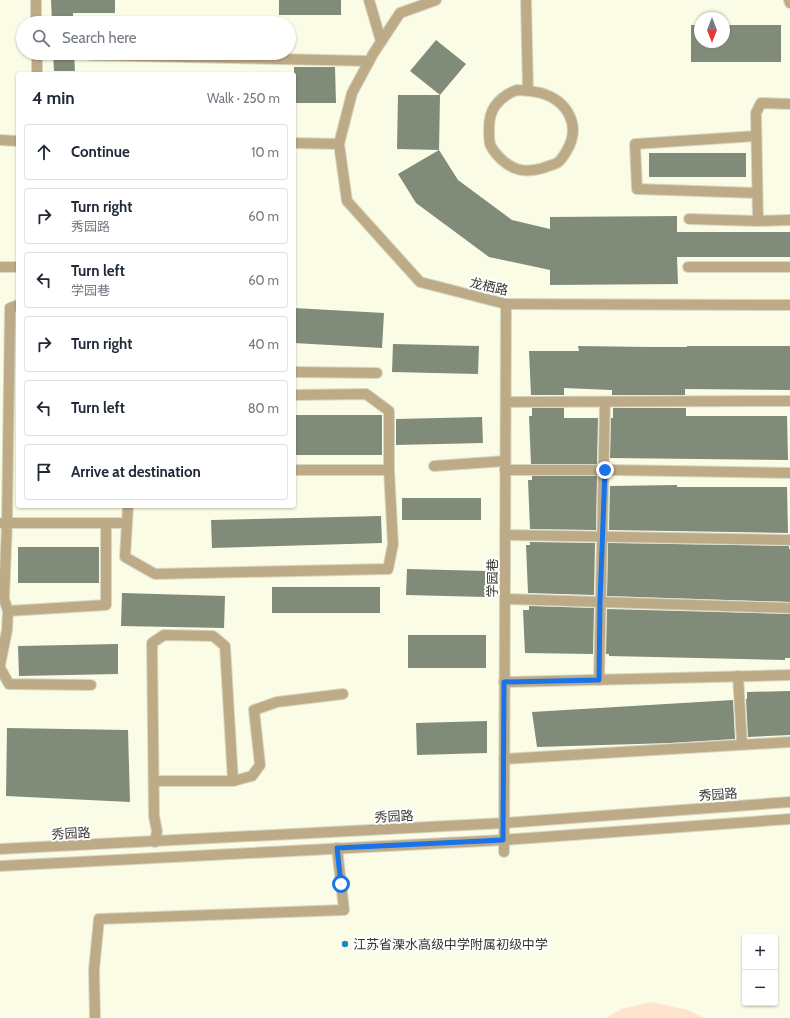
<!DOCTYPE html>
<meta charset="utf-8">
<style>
body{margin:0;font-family:Cabin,"Noto Sans SC",sans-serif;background:#f6f6f7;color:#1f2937}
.controls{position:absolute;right:12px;bottom:12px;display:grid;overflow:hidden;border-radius:4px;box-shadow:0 1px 3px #0004}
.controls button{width:36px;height:36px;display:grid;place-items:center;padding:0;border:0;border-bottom:1px solid #e0e1e3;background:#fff;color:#1f2937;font:20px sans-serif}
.compass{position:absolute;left:694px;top:12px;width:36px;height:36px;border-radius:50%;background:#fff;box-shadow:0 1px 3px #0004;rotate:180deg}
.stop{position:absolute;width:12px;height:12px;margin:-9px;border:3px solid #1a73e8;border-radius:50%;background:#fff}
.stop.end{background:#1a73e8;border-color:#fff;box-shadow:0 1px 4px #0008}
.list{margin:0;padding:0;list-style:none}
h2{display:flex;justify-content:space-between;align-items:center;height:52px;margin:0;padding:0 16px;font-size:17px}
h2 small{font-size:13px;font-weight:400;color:#747a83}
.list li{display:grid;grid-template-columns:26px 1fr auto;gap:12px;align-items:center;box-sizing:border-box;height:56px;margin:0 8px 8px;padding:0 8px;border:1px solid #e0e1e3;border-radius:4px}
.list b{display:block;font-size:15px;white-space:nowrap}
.list p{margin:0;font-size:13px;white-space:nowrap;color:#747a83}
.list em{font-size:13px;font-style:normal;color:#747a83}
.icon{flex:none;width:22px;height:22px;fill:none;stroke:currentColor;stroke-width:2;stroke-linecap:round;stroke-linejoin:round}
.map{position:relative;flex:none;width:790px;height:1018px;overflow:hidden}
.search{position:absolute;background:#fff;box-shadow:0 1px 3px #0004;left:16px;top:16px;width:280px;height:44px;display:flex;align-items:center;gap:10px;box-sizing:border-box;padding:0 14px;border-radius:22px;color:#747a83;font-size:15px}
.panel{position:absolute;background:#fff;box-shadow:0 1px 3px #0004;left:16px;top:72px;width:280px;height:436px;border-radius:4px}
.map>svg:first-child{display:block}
.green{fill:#fee4cf}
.building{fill:#818b7a}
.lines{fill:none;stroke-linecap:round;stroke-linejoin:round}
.service-casing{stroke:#d8d8c5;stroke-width:12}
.minor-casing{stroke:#d8d8c5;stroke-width:12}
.tertiary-casing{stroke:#d8d8c5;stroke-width:12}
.service{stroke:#bdab88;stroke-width:10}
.minor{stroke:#bdab88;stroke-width:10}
.tertiary{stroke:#bdab88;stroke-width:10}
.route{stroke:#1a73e8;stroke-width:5}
.poi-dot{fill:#1d8cb1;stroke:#fff;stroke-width:1.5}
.labels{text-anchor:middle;stroke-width:4;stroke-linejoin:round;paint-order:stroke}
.street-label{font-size:13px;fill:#36362e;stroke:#fff}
.poi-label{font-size:13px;fill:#36362e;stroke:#fff;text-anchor:start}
</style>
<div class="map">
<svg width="790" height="1018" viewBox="0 0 790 1018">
<rect width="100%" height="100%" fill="#fbfce6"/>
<path class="green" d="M651 1002 688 1010 705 1018H606L621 1009Z"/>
<g class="building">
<path d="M51 0H115V13H73V23H52Z"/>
<rect x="279" y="0" width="62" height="15"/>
<path d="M691 25H700V42H724V25H781V62H691Z"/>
<path d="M436 40 466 64 440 95 410 71Z"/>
<path d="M53 53H74L75 71H54Z"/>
<path d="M294 67H335L336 103H294Z"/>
<path d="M398 95H440L439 150 397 149Z"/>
<path d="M439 150 458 180 512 220 550 229V217L677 216V232H790V257H677L678 284 550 285V270L489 257 416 203 398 174Z"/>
<rect x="649" y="153" width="97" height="24"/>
<path d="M294 308 384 313 382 348 294 343Z"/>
<path d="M393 344 479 346 478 374 392 372Z"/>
<path d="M578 346 649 347H687V346H790V390L685 389V395H612V390L564 388V395H531L529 351H579Z"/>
<path d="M532 408H564V418H598L597 464H531L529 416H532Z"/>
<path d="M613 408H686V416H787L788 460 610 458 611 418H613Z"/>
<rect x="294" y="415" width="88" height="40"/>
<path d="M482 417 483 443 396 445V419Z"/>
<path d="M532 476H597L596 530 530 529 528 480H532Z"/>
<path d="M677 485V487H787L788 533 609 530 610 486Z"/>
<rect x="402" y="498" width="79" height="22"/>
<path d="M381 516 382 543 212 548 211 520Z"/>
<path d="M530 542 595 543 594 595 528 593 526 545H530Z"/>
<path d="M608 543 789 546V549H790V602L607 596Z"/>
<rect x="18" y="547" width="81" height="36"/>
<path d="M407 569 487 571 486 597 406 595Z"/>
<rect x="272" y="587" width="108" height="26"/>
<path d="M122 593 225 596 224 628 121 626Z"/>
<path d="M529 606 594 608 593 654 525 653 523 610H529Z"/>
<path d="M607 609 790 614V658H785V660L609 656V654H606Z"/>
<rect x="408" y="635" width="78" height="33"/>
<path d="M118 644V674L19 676 18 646Z"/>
<path d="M790 691V735L748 737 746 699H747V692Z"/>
<path d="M733 700 735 739 670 743 537 747 532 712Z"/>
<path d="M487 721V753L417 755 416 723Z"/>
<path d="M7 728 128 730 130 802 6 796Z"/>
</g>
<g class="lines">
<g class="service-casing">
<g id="service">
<path d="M36 0V23"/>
<path d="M369 0 381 41"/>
<path d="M526 0 528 91"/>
<path d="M789 0 790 3"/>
<path d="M37 53V74"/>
<path d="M91 55 369 61"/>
<path d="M517 90C525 90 533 91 541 93 568 101 582 126 566 152 558 165 557 163 543 168 526 173 514 171 501 159 497 155 492 150 490 144 489 140 489 134 489 129 489 121 490 113 495 106 500 99 508 93 517 90Z"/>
<path d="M756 136 635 144 637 189 757 193"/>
<path d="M339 144 352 93 373 54 400 13 436 0"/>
<path d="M689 219 758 221 790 220"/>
<path d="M758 221 756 113 761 103 790 104"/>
<path d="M0 267H18"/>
<path d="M688 267H790"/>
<path d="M294 372 377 373"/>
<path d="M434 466 505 461"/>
<path d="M294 470H389"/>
<path d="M128 506 125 557 155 574 388 569 393 544 389 470V411L366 394 294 395"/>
<path d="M0 523H127"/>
<path d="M8 611 4 599 7 523 10 308 18 305"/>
<path d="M0 665 7 630 8 611 106 605V523"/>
<path d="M0 668 9 684 91 685"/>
<path d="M738 676 742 744"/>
<path d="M155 781H233L225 646 213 636 164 635 152 643 154 816 157 831 155 842"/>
<path d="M233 781 252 776 260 765 254 710 277 702 343 694"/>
<path d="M95 1018 94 970 99 919 344 910 337 848"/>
</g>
</g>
<g class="minor-casing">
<g id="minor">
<path d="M0 140 18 141"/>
<path d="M294 143 339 144 347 201 420 282 506 304 790 305"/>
<path d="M506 402 790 401"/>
<path d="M505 470H612L790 473"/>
<path d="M505 535 790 540"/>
<path d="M505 599 790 608"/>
<path d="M599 680 605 402"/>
<path d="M504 682 790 675"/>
<path d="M504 759 790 742"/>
<path d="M504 852 506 304"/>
</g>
</g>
<g class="tertiary-casing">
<g id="tertiary">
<path d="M0 849 504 823 790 802"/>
<path d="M0 866 503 840 790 819"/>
</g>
</g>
<use href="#service" class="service"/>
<use href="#minor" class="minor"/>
<use href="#tertiary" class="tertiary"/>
</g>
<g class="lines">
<path class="route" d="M341 884 337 848 503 840 504 682 599 680 600 602 605 470"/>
</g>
<circle class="poi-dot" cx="345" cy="944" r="4"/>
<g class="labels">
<g class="street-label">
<text transform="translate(489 286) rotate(13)" y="5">龙栖路</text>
<text transform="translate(492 578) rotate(-90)" y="5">学园巷</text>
<text transform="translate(718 794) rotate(-4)" y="5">秀园路</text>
<text transform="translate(394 816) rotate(-3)" y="5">秀园路</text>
<text transform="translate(71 833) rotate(-3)" y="5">秀园路</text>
</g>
<g class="poi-label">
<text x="353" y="949">江苏省溧水高级中学附属初级中学</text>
</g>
</g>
</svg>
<div class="controls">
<button>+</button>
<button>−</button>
</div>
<svg class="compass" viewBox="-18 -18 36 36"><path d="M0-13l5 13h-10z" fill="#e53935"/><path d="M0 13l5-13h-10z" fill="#747a83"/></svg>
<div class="stop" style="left:341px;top:884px"></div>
<div class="stop end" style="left:605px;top:470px"></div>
<div class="search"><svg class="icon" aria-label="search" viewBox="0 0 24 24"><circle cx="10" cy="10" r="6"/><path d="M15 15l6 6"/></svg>Search here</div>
<section class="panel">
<h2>4 min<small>Walk · 250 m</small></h2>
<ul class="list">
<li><svg class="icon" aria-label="ahead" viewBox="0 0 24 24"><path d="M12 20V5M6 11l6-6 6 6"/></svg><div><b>Continue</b></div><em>10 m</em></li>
<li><svg class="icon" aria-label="right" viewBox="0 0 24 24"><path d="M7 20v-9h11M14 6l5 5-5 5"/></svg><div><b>Turn right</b><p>秀园路</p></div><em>60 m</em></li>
<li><svg class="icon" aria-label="left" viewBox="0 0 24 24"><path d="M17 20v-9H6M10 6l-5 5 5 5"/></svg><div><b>Turn left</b><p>学园巷</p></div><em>60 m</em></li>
<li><svg class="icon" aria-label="right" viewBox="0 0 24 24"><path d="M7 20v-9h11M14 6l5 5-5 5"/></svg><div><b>Turn right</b></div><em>40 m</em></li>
<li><svg class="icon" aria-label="left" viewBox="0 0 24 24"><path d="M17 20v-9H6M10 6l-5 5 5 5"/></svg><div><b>Turn left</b></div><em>80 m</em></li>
<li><svg class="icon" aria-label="arrive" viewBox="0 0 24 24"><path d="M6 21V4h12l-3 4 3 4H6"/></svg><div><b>Arrive at destination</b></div></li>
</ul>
</section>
</div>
